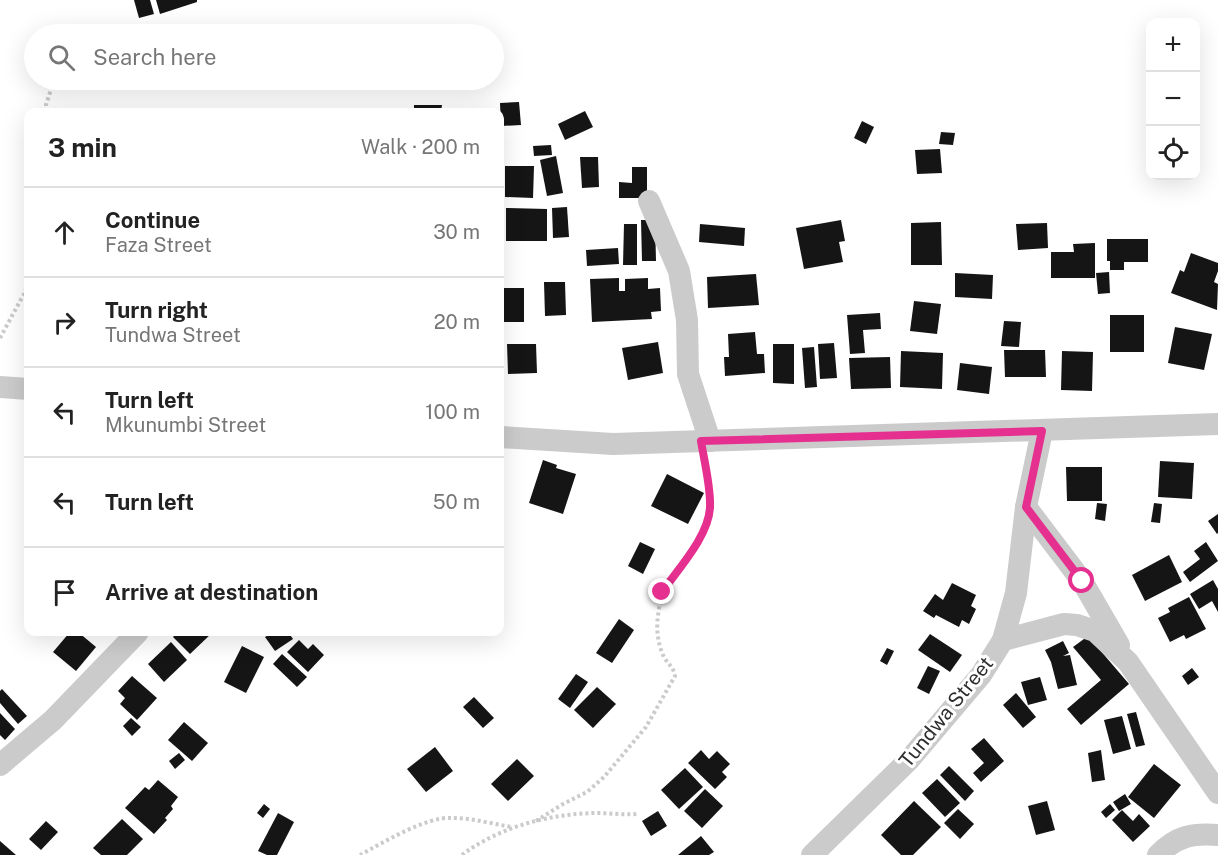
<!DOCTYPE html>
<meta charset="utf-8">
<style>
body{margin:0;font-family:"Public Sans",sans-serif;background:#f2f2f2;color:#222}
.controls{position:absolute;right:18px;top:18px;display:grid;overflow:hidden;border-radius:12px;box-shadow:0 6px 24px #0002}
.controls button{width:54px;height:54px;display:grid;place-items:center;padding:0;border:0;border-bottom:2px solid #e0e0e0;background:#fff;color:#222;font:30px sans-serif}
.stop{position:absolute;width:18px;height:18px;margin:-14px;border:4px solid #e53090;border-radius:50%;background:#fff}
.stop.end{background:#e53090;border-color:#fff;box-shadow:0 2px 6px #0008}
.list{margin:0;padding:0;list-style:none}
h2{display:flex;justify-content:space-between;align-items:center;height:78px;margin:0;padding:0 24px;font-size:26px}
h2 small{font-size:20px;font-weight:400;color:#767676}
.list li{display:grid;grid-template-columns:39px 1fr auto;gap:18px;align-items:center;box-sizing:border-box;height:90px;padding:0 24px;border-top:2px solid #e0e0e0}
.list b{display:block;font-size:22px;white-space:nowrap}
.list p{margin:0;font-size:20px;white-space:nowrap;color:#767676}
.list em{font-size:20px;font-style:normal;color:#767676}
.icon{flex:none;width:33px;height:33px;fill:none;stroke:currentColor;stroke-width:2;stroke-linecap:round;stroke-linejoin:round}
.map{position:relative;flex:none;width:1218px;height:855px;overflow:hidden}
.search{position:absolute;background:#fff;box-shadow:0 6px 24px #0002;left:24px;top:24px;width:480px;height:66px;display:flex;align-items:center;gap:15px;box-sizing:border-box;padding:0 21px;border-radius:33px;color:#767676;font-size:22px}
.panel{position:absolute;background:#fff;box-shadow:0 6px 24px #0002;left:24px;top:108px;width:480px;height:528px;border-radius:12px}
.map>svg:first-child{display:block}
.building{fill:#151515}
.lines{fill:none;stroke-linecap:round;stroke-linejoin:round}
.path{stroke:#cbcbcb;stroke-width:4;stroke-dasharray:3 3;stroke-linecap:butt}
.minor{stroke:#cbcbcb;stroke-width:22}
.route{stroke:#e53090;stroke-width:8}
.labels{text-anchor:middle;stroke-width:6;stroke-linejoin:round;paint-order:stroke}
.street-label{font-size:20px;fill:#2e2e2e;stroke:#fff}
</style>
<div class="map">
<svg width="1218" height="855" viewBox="0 0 1218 855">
<rect width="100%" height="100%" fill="#fff"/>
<g class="building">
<path d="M134 0H150L154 14 139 18Z"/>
<path d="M156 0H197V2L160 14Z"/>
<path d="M519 102 521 125 501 126 500 103Z"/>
<path d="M414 105H442L441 112H414Z"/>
<path d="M585 111 593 127 565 140 558 124Z"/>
<path d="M862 121 874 127 866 144 854 138Z"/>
<path d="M941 132 955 133 953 145 939 144Z"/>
<path d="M551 145 552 155 534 156 533 146Z"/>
<path d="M940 149 942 173 917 174 915 150Z"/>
<path d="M556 156 563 193 547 196 540 160Z"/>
<path d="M580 157H598L599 187 582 188Z"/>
<path d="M505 166H534L533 198 505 197Z"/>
<path d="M632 167H647V198H619V182L632 183Z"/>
<path d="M567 207 569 237 553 238 552 208Z"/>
<path d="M506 208 547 209V241H506Z"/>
<path d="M641 220H655L656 261H642Z"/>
<path d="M841 220 845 241 839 242 843 262 804 269 796 228Z"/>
<path d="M941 222 942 265H911V223Z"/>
<path d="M1047 223 1048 248 1018 250 1016 224Z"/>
<path d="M624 224H637V265H623Z"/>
<path d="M700 224 745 228 744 246 699 242Z"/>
<path d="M1107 239H1148V262H1124V270H1110V261H1107Z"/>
<path d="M1095 243V278H1051V252H1074L1073 244Z"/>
<path d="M618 248 619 264 587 266 586 250Z"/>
<path d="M1191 253 1218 263V271L1214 282 1218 284 1217 310 1171 293 1180 270 1184 272Z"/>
<path d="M1109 272 1110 293 1098 294 1096 273Z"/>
<path d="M955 273 993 275 992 299 955 297Z"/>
<path d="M756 274 759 305 708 308 707 277Z"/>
<path d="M619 278V291H625V279L648 278V289L660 288 661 311 651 312 652 319 592 322 590 279Z"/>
<path d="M544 282H565L566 315 545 316Z"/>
<path d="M503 288H524V322H502Z"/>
<path d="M914 301 941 304 937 334 910 331Z"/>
<path d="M880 313 881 329 863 330 865 353 850 354 847 315Z"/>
<rect x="1110" y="315" width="34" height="37"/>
<path d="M1004 321 1021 322 1019 347 1001 346Z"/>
<path d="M1175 327 1212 334 1204 370 1168 363Z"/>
<path d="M755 332 757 354H764L765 373 725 376 724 357H729L728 334Z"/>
<path d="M658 342 663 373 628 380 622 348Z"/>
<path d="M834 343 837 378 820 379 818 344Z"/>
<path d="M507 344H536L537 373 508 374Z"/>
<path d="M773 344H794V384L773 383Z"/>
<path d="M814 347 817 387 805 388 802 348Z"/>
<path d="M1004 350H1045L1046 377H1005Z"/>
<path d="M901 351 943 353 942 389 900 387Z"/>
<path d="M1062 351 1093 352 1092 391 1061 390Z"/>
<path d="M890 357 891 388 851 389 849 358Z"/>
<path d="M960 363 992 367 989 394 957 390Z"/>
<path d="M543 460 557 465 556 468 576 474 563 514 529 503Z"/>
<path d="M1160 461 1194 463 1192 499 1158 497Z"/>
<path d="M1066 467H1102V501H1067Z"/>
<path d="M667 474 704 493 688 524 651 506Z"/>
<path d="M1097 503 1107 504 1105 521 1095 519Z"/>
<path d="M1154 503 1162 504 1160 523 1151 522Z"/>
<path d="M1218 514V533L1217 534 1208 521Z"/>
<path d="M640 542 655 549 643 574 628 566Z"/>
<path d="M1206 542 1218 561 1190 582 1183 572 1200 559 1194 551Z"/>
<path d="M1169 555 1182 582 1145 601 1132 575Z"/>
<path d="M1213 580 1218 589V612L1212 601 1199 609 1190 594Z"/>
<path d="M952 583 976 595 971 606 976 609 969 624 962 620 959 627 936 615 934 618 923 611 935 594 943 600Z"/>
<path d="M1189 597 1206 629 1186 639 1184 635 1170 642 1158 618 1170 612 1168 608Z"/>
<path d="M619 619 634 630 612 663 596 653Z"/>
<path d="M70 632H78L96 647 76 671 53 652Z"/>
<path d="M178 632H213L190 654 173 637Z"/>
<path d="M274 632H288L293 639 275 651 265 637Z"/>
<path d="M930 634 962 655 950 672 918 650Z"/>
<path d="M1088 636 1129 684 1081 725 1067 709 1101 680 1073 647Z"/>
<path d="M299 640 308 649 313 644 324 655 308 672 287 652Z"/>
<path d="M1063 641 1069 653 1063 656 1070 655 1077 685 1058 689 1051 662 1045 650Z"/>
<path d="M171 642 187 660 164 682 148 664Z"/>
<path d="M242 646 264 657 246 693 224 682Z"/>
<path d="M887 648 894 651 887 665 880 661Z"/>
<path d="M282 654 307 677 297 687 273 664Z"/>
<path d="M928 666 940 671 929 694 917 688Z"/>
<path d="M1192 668 1199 677 1188 685 1182 676Z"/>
<path d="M576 674 588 682 570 708 558 699Z"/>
<path d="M132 676 157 698 137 720 120 704 125 698 118 691Z"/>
<path d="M1040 677 1047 700 1028 705 1021 682Z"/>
<path d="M597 687 616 704 593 728 574 710Z"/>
<path d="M2 689 27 716 18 724 0 703V691Z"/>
<path d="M1016 693 1036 717 1023 728 1003 705Z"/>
<path d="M474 697 494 718 483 728 463 707Z"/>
<path d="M1136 712 1145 745 1136 747 1127 714Z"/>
<path d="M0 713 15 729 5 740 0 735Z"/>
<path d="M1122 716 1131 749 1113 754 1104 720Z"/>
<path d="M131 718 141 727 132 736 123 726Z"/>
<path d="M184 722 208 743 192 761 168 740Z"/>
<path d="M984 738 1004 761 981 782 973 773 984 763 971 749Z"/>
<path d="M435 747 453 771 426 792 407 769Z"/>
<path d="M701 750 709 759 717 751 730 764 722 772 727 777 715 789 688 763Z"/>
<path d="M1101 750 1105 780 1092 782 1088 753Z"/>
<path d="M179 753 185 760 175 769 169 761Z"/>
<path d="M517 759 534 776 508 801 491 784Z"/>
<path d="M1154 764 1181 785 1154 818 1128 797Z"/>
<path d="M949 766 974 791 965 801 940 775Z"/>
<path d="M685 768 703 787 679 809 661 790Z"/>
<path d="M937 779 960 803 945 817 922 793Z"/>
<path d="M158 780 178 797 171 806 173 809 165 818 167 820 154 834 125 808 145 787 149 790Z"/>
<path d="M705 789 723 806 702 828 684 811Z"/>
<path d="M1125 794 1131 804 1119 811 1113 802Z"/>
<path d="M914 801 941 827 913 855H901L881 835Z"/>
<path d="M1047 801 1055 830 1036 835 1028 806Z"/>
<path d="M264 804 270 809 263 818 257 813Z"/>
<path d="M1110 804 1115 810 1106 818 1101 812Z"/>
<path d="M958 809 974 824 960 839 944 823Z"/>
<path d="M1122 810 1133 821 1139 814 1150 826 1133 842 1112 820Z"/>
<path d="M658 811 667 826 651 836 642 821Z"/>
<path d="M278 813 294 822 277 855H267L258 851Z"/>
<path d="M122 819 143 839 127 855H101L93 848Z"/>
<path d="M46 821 58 832 41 850 29 839Z"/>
<path d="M701 836 714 852 709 855H678Z"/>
<path d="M0 841 16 855H0Z"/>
</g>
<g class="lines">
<g class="path">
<path d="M94 34 109 28"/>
<path d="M47 112 46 105 54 80"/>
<path d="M0 338 25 292 28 282"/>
<path d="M536 821 563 804 587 792 604 777 646 727 675 676C674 668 668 664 664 657 658 645 656 629 658 616 661 577 693 561 706 528 714 508 707 484 704 464"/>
<path d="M360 855C382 843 427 816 452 818 472 818 493 824 512 827"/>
<path d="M462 855C499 827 549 814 595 813 609 813 623 815 637 814"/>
</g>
<g class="minor">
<path d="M649 201 679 271 687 320 688 374 710 441"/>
<path d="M0 387 28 389"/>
<path d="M500 437 613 444 1218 424"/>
<path d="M1026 507 1082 581 1119 645"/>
<path d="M1003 640 1064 624 1077 625 1095 631 1128 662 1218 793"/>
<path d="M0 765 53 720 138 632"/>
<path d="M812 855 909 760 981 675 1003 640 1016 593 1026 507 1042 431"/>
<path d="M1158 855C1177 836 1192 833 1218 835"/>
</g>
</g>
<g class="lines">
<path class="route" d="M662 592C678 569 709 536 710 507 711 488 704 460 701 441L1042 431 1026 507 1082 581"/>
</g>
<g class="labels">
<g class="street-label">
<text transform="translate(946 712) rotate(-51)" y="7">Tundwa Street</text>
</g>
</g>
</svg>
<div class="controls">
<button>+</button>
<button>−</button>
<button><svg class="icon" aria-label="locate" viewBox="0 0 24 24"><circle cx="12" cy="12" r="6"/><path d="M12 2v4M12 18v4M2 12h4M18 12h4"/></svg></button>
</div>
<div class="stop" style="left:1082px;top:581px"></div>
<div class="stop end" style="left:662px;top:592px"></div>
<div class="search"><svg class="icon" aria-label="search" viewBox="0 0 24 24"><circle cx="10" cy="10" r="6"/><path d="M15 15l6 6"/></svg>Search here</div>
<section class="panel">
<h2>3 min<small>Walk · 200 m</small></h2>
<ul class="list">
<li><svg class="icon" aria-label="ahead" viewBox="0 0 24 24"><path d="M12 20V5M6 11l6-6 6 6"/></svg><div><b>Continue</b><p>Faza Street</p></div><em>30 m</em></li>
<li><svg class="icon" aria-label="right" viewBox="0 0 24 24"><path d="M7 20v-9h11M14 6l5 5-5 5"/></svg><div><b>Turn right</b><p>Tundwa Street</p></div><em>20 m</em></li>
<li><svg class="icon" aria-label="left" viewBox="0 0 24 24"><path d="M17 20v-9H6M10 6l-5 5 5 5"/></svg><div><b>Turn left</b><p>Mkunumbi Street</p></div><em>100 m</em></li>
<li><svg class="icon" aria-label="left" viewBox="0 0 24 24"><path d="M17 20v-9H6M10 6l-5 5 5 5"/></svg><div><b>Turn left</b></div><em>50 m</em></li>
<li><svg class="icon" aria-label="arrive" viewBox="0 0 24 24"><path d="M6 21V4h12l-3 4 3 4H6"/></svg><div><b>Arrive at destination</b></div></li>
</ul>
</section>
</div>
